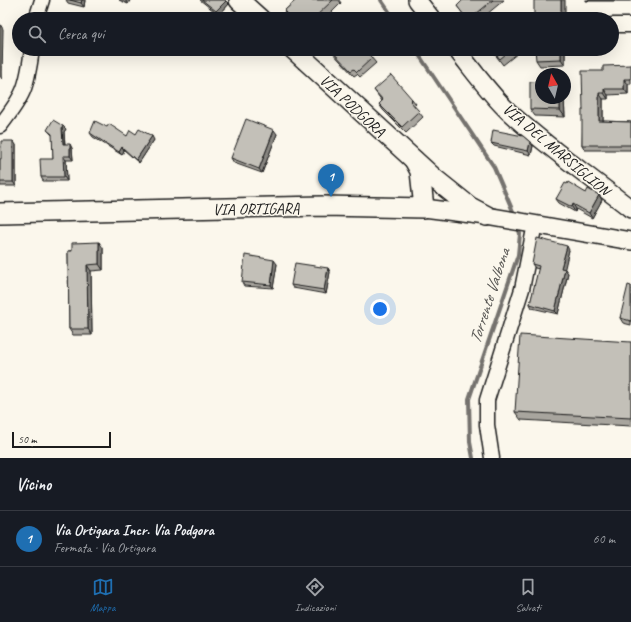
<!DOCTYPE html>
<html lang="it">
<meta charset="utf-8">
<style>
body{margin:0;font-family:Caveat,sans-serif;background:#242831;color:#f1f3f6}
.compass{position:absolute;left:535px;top:68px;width:36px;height:36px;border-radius:50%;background:#171b24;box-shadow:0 4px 16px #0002;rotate:352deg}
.scale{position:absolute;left:12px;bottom:10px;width:99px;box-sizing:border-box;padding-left:4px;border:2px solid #1c1c1c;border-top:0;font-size:11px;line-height:14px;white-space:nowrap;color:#1c1c1c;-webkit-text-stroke:3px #fbf7ec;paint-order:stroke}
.you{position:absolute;left:380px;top:309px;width:14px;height:14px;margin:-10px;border:3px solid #fff;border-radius:50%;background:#1a73e8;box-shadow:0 0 0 6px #1a73e833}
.badge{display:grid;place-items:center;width:26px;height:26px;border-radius:50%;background:#1f6fb2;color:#fff;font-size:13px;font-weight:700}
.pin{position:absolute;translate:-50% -33px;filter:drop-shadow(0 1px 2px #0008)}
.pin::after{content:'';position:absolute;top:21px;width:14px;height:12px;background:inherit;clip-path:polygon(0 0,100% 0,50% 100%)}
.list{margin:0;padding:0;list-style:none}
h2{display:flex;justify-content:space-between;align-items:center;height:52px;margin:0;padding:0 16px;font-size:17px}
h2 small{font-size:13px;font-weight:400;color:#9ea1a6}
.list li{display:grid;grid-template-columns:26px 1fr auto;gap:12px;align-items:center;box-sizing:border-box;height:56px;padding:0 16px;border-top:1px solid #363941}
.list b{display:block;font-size:15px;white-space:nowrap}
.list p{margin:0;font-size:13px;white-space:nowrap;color:#9ea1a6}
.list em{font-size:13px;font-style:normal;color:#9ea1a6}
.icon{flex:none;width:22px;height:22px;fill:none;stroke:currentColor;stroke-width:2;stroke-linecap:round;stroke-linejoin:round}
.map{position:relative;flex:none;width:631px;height:458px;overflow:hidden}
.search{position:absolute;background:#171b24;box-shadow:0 4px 16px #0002;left:12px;right:12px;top:12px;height:44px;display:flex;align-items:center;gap:10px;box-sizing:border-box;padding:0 14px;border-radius:22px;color:#9ea1a6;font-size:15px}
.sheet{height:108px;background:#171b24}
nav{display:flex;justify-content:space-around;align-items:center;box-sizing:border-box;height:56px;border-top:1px solid #363941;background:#171b24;font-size:11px;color:#9ea1a6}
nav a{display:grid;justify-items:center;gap:2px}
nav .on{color:#1f6fb2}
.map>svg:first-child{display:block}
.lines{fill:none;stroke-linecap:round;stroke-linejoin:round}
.stream{stroke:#74726e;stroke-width:4}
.minor-casing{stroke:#1c1c1c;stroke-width:17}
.tertiary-casing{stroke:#1c1c1c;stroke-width:20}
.secondary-casing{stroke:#1c1c1c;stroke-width:22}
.minor{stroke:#fbf7ec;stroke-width:14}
.tertiary{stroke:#fbf7ec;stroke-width:17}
.secondary{stroke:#fbf7ec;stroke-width:19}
.wall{fill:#a8a59e;stroke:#1c1c1c}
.shaded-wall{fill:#888681;stroke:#1c1c1c}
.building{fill:#c3c0b8;stroke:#1c1c1c}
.labels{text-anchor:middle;stroke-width:3;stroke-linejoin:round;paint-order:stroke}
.street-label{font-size:16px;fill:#1c1c1c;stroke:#fbf7ec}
.water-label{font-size:17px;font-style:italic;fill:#575653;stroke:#fbf7ec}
</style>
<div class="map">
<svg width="631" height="458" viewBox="0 0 631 458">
<rect width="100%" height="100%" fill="#fbf7ec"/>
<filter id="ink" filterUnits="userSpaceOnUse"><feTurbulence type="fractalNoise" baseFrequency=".025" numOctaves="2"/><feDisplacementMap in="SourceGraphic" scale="8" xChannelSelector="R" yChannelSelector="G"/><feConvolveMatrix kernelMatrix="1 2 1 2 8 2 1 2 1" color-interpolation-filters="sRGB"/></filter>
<g filter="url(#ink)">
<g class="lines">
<g class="stream">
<path d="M381 0 394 19"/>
<path d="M415 49 494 167 515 216"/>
<path d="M473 458 470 442 469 399 518 255 520 234 518 226"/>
</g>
<g class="minor-casing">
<g id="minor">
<path d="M36 19 42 0"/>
<path d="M612 25H631"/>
<path d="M0 126C24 95 27 88 32 49"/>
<path d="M492 458 487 425V400L522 289 535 224"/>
</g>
</g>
<g class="tertiary-casing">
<g id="tertiary">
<path d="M417 0 432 19"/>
<path d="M456 49C473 70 489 93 509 112 547 147 590 177 631 209"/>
<path d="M424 208 487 216 631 241"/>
</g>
</g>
<g class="secondary-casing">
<g id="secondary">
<path d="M239 0 260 19"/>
<path d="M293 49 435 179 470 207 487 216"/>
<path d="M0 213 324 206 424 208 420 171 414 160"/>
</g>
</g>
<use href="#minor" class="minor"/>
<use href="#tertiary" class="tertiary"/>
<use href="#secondary" class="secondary"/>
</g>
<g class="wall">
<path d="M66 0H85L84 7 68 3Z"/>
<path d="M119 0H130L128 4Z"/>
<path d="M200 0H225L229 4 219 15Z"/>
<path d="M296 0H339L341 3 325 19H290L284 11Z"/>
<path d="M463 0H504L481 19H467L457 6Z"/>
<rect x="586" y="0" width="45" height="1"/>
<path d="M329 49H364L376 63 360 77 357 74 354 76Z"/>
<path d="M491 49H516L518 53 503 65Z"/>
<path d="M565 49V65L540 66 536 60Z"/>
<path d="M631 65V84H628V94L608 95V99H603V121L631 122V150H585L582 145 583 110 603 71Z"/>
<path d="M374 90 412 99 416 104 414 106 423 117 406 133 383 110 379 104 382 101Z"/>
<path d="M541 98H564L565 117 535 116 530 109Z"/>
<path d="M66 129 64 132 65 144 72 148 73 160H66L67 181H43L41 177 53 159V136L47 130Z"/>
<path d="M90 133 127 136 136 134 154 140 139 163 124 150 122 155 93 137Z"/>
<path d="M277 134 262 173 234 163 231 158Z"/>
<path d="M13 141 16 145V186H0V159H1Z"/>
<path d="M491 143 533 146 531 155 494 146Z"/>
<path d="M567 184 586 193 599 195 602 200 592 218 576 209 575 212 559 203 556 199Z"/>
<path d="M103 248V270L91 271 92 335H73L69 329 68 251Z"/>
<path d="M569 250 564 269 568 273 558 314 532 308 530 304 539 269 535 268 532 264Z"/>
<path d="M277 264 273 288 244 286 242 282Z"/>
<path d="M328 268 330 272 326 294 293 288 291 285Z"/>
<path d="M631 286V325L623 323 620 318Z"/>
<path d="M631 342V426L521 420 515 412Z"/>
</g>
<g class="shaded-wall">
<path d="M82 0H85L84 7 81 3Z"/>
<path d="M125 0H130L128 4Z"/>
<rect x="561" y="0" width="4" height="19"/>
<path d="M226 1 229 4 219 15 216 11Z"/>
<path d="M0 24 3 29 2 79 0 76Z"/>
<path d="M561 49H565V65L561 59Z"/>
<path d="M624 79 628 84V94L624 89Z"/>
<path d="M604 89 608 95V99L604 93Z"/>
<path d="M599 93 603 99V127L599 121Z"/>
<path d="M560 98H564L565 117 560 110Z"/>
<path d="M63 126 66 129 64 132 65 148 63 144 62 128Z"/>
<path d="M274 130 277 134 262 173 259 169Z"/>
<path d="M152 136 154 140 139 163 136 160Z"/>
<path d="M13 141 16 145V186L13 182Z"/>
<path d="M530 142 533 146 531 155 528 151Z"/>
<path d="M70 144 72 148 73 160 70 156Z"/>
<path d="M122 147 124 150 122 155 119 152Z"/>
<path d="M63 156 66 160 67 181 64 177Z"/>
<path d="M599 195 602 200 592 218 589 213Z"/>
<path d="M573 204 576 209 575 212 572 207Z"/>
<path d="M99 242 103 248V270L99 264Z"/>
<path d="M567 246 569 250 564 272 561 268Z"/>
<path d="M274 260 277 264 273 288 271 285Z"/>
<path d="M87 265 91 271 92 335 88 329Z"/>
<path d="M328 268 330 272 326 294 324 290Z"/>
<path d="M565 269 568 273 558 314 555 311Z"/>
</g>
<g class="building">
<path d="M70 0H82L81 3Z"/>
<path d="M202 0H225L226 1 216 11Z"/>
<path d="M296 0H333L313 19H292L284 11Z"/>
<path d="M463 0H493L476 14 481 19H467L457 6Z"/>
<rect x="534" y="0" width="27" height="19"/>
<path d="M330 49H364L372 58 357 72 354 69 351 71Z"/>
<path d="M491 49H512L500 59Z"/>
<path d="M535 49H561V59L536 60Z"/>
<path d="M631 65V79H624V89H604V93H599V121L631 122V145H582V110H583L582 71H603V66Z"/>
<path d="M391 75 412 99 410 101 419 111 402 127 379 104 383 100 374 90Z"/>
<path d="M541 81V98H560V110L530 109V82Z"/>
<path d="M246 119 274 130 259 169 231 158Z"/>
<path d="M53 120 63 126 62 128 63 144H70V156H63L64 177H41L40 159H53L52 134 47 130Z"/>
<path d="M95 121 107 127 109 124 127 136 130 130 136 134 139 129 152 136 136 160 122 147 119 152 90 133Z"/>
<path d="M493 130 523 136 530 142 528 151 491 143Z"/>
<path d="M1 141H13V182H0V159H1Z"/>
<path d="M568 182 586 193 588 189 599 195 589 213 573 204 572 207 556 199 565 183 567 184Z"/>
<path d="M537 238 567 246 561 268 565 269 555 311 530 304 539 266 532 264Z"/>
<path d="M99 242V264L87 265 88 329H69L68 251H72V243Z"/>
<path d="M245 255 274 260 271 285 242 282Z"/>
<path d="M295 263 328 268 324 290 291 285Z"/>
<path d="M628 285 631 286V321L620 318Z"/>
<path d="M520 335 631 342V418L515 412Z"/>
</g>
</g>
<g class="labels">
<g class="street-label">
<text transform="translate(353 105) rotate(43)" y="6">VIA PODGORA</text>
<text transform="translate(557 149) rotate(40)" y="6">VIA DEL MARSIGLION</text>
<text transform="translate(256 208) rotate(-1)" y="6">VIA ORTIGARA</text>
</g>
<g class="water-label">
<text transform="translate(489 296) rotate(-72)" y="6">Torrente Valbona</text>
</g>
</g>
</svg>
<svg class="compass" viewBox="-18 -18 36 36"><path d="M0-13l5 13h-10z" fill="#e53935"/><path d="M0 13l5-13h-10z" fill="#9ea1a6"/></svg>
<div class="scale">50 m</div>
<div class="you"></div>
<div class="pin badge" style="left:331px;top:197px">1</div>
<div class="search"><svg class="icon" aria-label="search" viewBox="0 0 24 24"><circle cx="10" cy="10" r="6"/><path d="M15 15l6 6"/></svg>Cerca qui</div>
</div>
<section class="sheet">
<h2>Vicino<small></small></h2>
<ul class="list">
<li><span class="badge">1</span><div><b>Via Ortigara Incr. Via Podgora</b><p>Fermata · Via Ortigara</p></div><em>60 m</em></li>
</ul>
</section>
<nav>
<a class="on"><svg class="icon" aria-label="map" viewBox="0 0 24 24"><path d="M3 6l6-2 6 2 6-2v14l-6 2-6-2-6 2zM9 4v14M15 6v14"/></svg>Mappa</a>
<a><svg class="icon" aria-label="directions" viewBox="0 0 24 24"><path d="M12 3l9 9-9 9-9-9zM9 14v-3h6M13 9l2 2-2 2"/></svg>Indicazioni</a>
<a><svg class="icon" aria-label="saved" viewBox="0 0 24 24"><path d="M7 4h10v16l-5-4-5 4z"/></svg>Salvati</a>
</nav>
